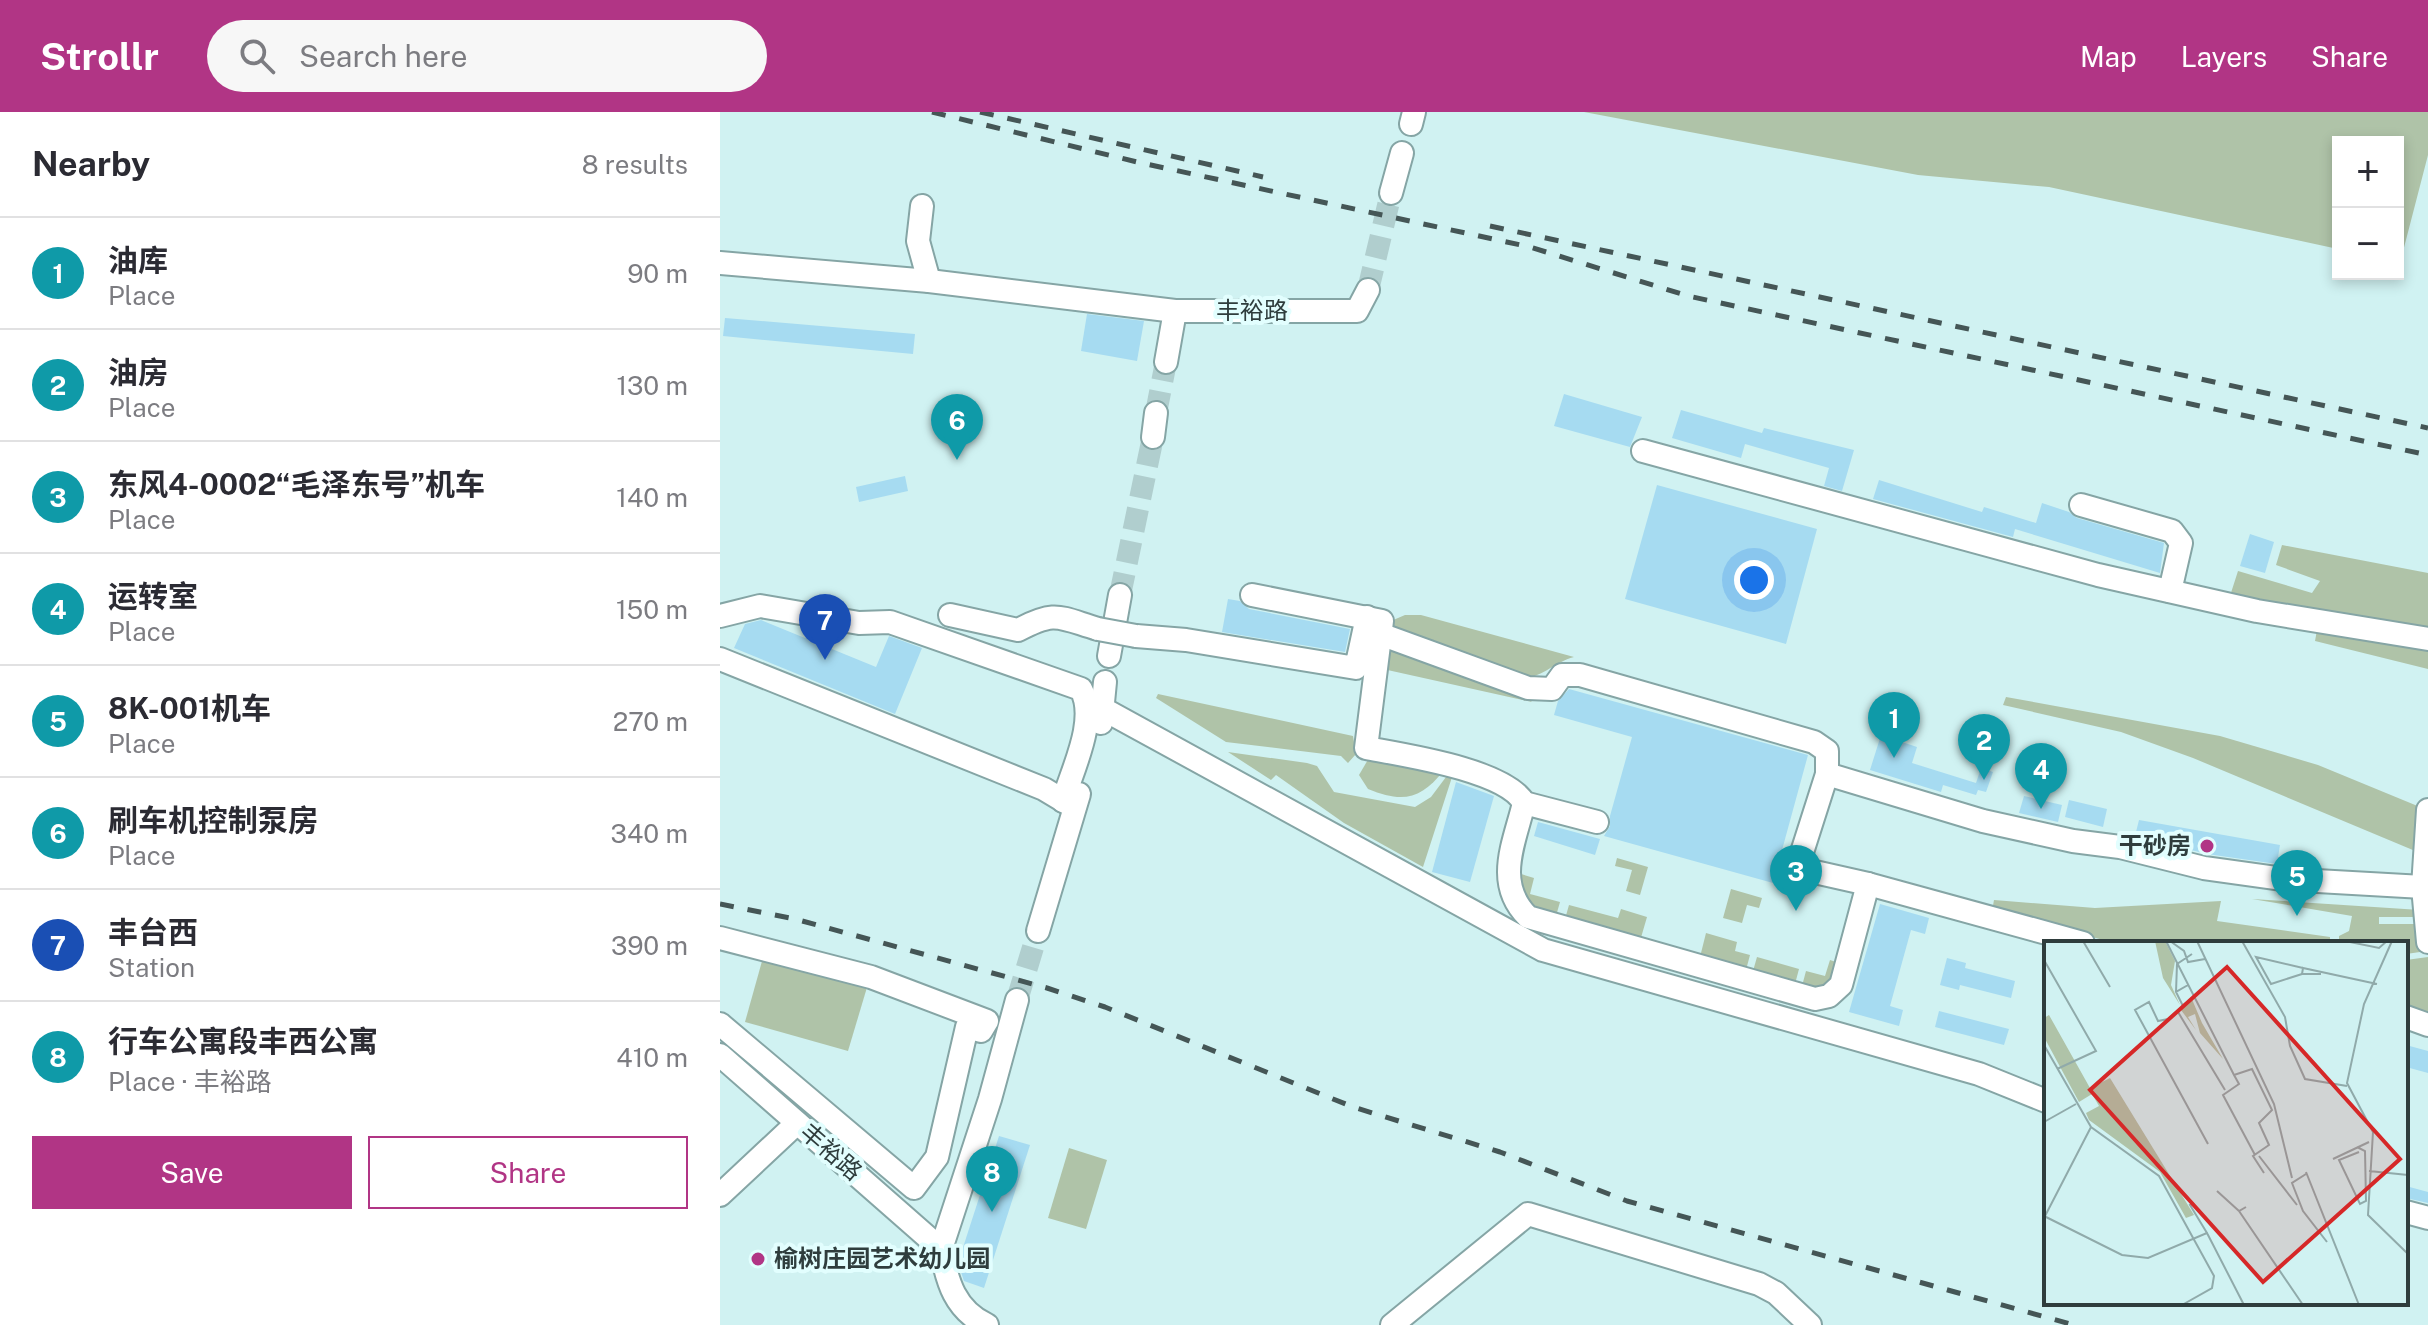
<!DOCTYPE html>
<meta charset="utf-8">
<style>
body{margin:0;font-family:"Public Sans","Noto Sans SC",sans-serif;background:#f7f7f7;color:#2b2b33}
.controls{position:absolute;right:24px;top:24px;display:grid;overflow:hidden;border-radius:0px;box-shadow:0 4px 12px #0003}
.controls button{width:72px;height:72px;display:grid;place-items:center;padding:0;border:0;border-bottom:2px solid #e1e1e2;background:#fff;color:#2b2b33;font:40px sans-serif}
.you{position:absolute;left:1034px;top:468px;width:28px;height:28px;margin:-20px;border:6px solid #fff;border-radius:50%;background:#1a73e8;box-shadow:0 0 0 12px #1a73e833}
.badge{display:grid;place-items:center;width:52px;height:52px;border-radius:50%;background:#b13585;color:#fff;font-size:26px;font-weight:700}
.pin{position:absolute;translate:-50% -66px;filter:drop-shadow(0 2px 4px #0008)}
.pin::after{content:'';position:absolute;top:42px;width:28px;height:24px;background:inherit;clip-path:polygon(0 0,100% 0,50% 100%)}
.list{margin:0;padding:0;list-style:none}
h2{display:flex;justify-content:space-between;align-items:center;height:104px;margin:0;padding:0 32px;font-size:34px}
h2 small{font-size:26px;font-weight:400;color:#7c7c81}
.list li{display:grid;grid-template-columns:52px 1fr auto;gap:24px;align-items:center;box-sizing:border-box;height:112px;padding:0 32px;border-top:2px solid #e1e1e2}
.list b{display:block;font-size:30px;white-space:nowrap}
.list p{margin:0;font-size:26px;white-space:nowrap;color:#7c7c81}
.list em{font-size:26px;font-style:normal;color:#7c7c81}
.actions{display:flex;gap:16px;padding:24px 32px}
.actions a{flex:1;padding:18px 0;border:2px solid #b13585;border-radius:0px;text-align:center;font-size:28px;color:#b13585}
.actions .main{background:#b13585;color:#fff}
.icon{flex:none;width:44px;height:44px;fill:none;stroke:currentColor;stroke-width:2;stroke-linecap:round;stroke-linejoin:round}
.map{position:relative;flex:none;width:1708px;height:1213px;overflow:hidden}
header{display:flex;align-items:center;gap:48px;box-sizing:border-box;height:112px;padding:0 40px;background:#b13585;color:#fff}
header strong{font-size:38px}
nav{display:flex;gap:44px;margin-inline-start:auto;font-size:28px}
.search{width:560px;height:72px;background:#f7f7f7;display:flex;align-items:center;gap:20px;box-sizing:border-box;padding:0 28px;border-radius:44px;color:#7c7c81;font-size:30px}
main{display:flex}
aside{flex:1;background:#fff}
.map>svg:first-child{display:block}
.green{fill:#afc3a8}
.building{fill:#a6dbf1}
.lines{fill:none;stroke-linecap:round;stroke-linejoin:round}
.minor-tunnel{stroke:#b0cece;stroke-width:22;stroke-dasharray:22 11;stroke-linecap:butt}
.minor-casing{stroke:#85a5a5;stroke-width:26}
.minor{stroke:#fff;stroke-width:22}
.rail{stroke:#455656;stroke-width:5;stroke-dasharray:14 14;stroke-linecap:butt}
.minor-bridge-casing{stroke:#85a5a5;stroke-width:26;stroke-linecap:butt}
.minor-bridge{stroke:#fff;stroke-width:22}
.poi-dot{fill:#b13585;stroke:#e2fefe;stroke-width:3}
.labels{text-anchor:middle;stroke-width:8;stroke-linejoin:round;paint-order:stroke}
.street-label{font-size:24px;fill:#2f3d3d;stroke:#e2fefe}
.poi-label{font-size:24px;font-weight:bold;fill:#2f3d3d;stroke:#e2fefe;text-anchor:end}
.inset-road{fill:none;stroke:#90aaaa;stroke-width:2}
.view{fill:#d62828;fill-opacity:0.15;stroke:#d62828;stroke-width:4}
.inset-edge{fill:none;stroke:#2f3d3d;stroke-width:4}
</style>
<header>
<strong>Strollr</strong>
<div class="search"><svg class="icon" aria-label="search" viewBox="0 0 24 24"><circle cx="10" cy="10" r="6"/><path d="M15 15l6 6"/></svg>Search here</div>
<nav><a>Map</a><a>Layers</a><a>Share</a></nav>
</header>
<main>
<aside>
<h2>Nearby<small>8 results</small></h2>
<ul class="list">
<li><span class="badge" style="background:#0f9aa8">1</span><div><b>油库</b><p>Place</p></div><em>90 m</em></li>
<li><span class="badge" style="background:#0f9aa8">2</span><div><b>油房</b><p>Place</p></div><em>130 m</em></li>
<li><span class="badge" style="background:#0f9aa8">3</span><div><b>东风4-0002“毛泽东号”机车</b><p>Place</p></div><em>140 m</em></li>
<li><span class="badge" style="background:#0f9aa8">4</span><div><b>运转室</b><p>Place</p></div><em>150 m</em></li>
<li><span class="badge" style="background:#0f9aa8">5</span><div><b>8K-001机车</b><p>Place</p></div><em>270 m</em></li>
<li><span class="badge" style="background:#0f9aa8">6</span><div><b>刷车机控制泵房</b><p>Place</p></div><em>340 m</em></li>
<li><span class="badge" style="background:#1a4fb4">7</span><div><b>丰台西</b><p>Station</p></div><em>390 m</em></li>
<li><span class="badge" style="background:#0f9aa8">8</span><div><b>行车公寓段丰西公寓</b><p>Place · 丰裕路</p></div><em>410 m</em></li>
</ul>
<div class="actions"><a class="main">Save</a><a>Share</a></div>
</aside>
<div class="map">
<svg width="1708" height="1213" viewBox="0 0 1708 1213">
<rect width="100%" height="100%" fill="#d0f2f2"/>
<g class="green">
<path d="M864 0H1708V43L1680 151 1678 30H1618V137L1329 75 1198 63Z"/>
<path d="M1562 433 1708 461V522L1509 487 1518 459 1592 481 1600 469 1556 453Z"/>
<path d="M685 503H701L854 545C834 550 824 565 803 566L702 530 673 515 671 509Z"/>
<path d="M1597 518 1708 538V557L1595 529Z"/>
<path d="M667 534 800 579 812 590 663 557Z"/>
<path d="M438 582 633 624 636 642 628 651 621 644 506 630 436 586Z"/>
<path d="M1286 585 1500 624 1598 653 1700 695V741L1473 646 1401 620 1283 593Z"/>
<path d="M508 640 587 651 597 654 614 680 695 695 711 685 729 661 733 662 703 755 624 711 556 663 551 668Z"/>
<path d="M649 646 724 658C701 688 682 691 648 677L639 663Z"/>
<path d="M897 746 928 755 920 783 906 779 912 758 895 754Z"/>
<path d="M798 761 814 766 810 782 840 790 836 804C805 794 805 792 798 761Z"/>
<path d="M1011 777 1042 786 1039 796 1027 793 1022 811 1003 806Z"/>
<path d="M1532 787 1700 798V805H1659V812H1699L1707 839 1686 842V831H1619V824L1629 819 1632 804Z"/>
<path d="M1274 788 1375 796 1501 789 1497 809 1610 825V831H1395L1272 799Z"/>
<path d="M849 793 898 806 901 797 927 805 920 829 845 807Z"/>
<path d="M986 821 1017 830 1015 839 1030 843 1026 858 980 845Z"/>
<path d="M44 842 148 872 128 939 25 910Z"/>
<path d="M1037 845 1079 857 1075 872 1033 859Z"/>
<path d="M1708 845V900L1686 894V848Z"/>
<path d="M1110 848 1119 851 1115 863 1102 875 1082 874 1086 859 1105 864Z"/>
<path d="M349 1036 387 1048 366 1117 328 1106Z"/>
</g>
<g class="building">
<path d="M367 202 424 209 417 249 361 239Z"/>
<path d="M5 206 195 222 193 242 3 224Z"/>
<path d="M844 282 922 305 910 335 834 314Z"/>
<path d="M961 298 1042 321 1044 316 1134 338 1122 379 1104 374 1109 356 1025 332 1021 346 952 326Z"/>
<path d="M185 364 188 379 139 390 136 375Z"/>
<path d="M1159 368 1262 400 1264 395 1316 411 1322 391 1349 400 1357 406 1444 431 1440 461 1295 417 1293 425 1153 387Z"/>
<path d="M937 373 1097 417 1066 532 905 487Z"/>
<path d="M1530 422 1554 430 1545 461 1520 454Z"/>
<path d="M508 487 520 489 529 497 630 517 625 540 502 520Z"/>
<path d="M41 508 156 555 169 524 202 536 175 602 14 536 25 512Z"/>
<path d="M849 577 1088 643 1053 771 884 724 890 714V704L912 625 834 603 838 589Z"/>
<path d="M1161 623 1197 635 1192 651 1256 671 1261 656 1273 660 1266 680 1258 678 1256 683 1223 673 1221 680 1150 658Z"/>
<path d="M736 670 774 684 750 770 712 760Z"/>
<path d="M1304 684 1342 693 1338 710 1299 701Z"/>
<path d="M1349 688 1387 697 1383 715 1345 705Z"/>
<path d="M1419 708 1560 733 1557 752 1487 742 1415 724Z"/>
<path d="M818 710 880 727 875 743 814 724Z"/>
<path d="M1160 792 1209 806 1205 822 1191 818 1170 894 1183 898 1179 914 1129 900Z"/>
<path d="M1227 846 1246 851 1245 856 1295 869 1291 886 1240 873 1239 878 1220 873Z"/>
<path d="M1219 899 1289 917 1284 933 1215 915Z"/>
<path d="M1686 933 1708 939V961L1686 955Z"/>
<path d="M279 1024 310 1033 264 1176 244 1169 238 1151Z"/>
<path d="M1686 1074 1708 1080V1091L1686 1086Z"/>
</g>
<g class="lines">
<g class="minor-tunnel">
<path d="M648 178 671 81"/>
<path d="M436 301 446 250"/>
<path d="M400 483 433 325"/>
<path d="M297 888 318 819"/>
</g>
<g class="minor-casing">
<g id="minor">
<path d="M691 12 694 0"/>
<path d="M671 81 682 41"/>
<path d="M202 94 198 129 209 169"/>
<path d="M0 151 209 169 455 199"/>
<path d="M446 250 455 199H637L648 178"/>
<path d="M433 325 436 301"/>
<path d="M923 339 1378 463 1537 499 1708 527"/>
<path d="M1361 393 1452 419 1461 431 1450 479"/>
<path d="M532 483 662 509 646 636C683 643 786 658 804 691 794 732 774 771 808 805L1095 887 1109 884 1121 873 1148 772 1363 831"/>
<path d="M230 503 298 518C336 498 338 505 378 517"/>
<path d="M0 504 40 494 139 511 170 510 361 577C378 608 352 658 343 689"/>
<path d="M660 522 808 576 832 577 842 563H860L1094 630 1107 639V662L1077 756 1148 772"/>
<path d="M416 524 466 528 636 556 647 505"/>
<path d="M389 544 400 483"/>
<path d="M0 547 324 677 354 695"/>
<path d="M385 598 823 838 1259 962 1326 989"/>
<path d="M381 611 385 570"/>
<path d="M1107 662 1263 709 1353 729 1400 735 1484 756 1563 767 1703 775"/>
<path d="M804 691 877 710"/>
<path d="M1708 698 1703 775 1708 830"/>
<path d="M318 819 359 682"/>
<path d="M0 826 151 865 267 909 261 919 247 915 217 1045 194 1076 0 912"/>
<path d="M1686 905 1708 913"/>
<path d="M0 943 221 1137C227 1170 235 1198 267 1213"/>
<path d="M0 1083 77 1011"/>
<path d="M1686 1100 1708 1106"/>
<path d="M221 1137 270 987 297 888"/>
<path d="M672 1213 808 1102 1039 1172 1056 1181 1090 1213"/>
</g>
</g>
<use href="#minor" class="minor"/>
<g class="rail">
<path d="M212 0 417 50 810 135 968 184 1708 343"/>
<path d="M260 0 543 65"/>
<path d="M770 114 1708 316"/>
<path d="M0 792 75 807 327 876 385 895 633 995 780 1040 907 1089 1354 1213"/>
</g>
<g class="minor-bridge-casing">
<path id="minor-bridge" d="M378 517 416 524"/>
</g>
<use href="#minor-bridge" class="minor-bridge"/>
</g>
<g class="poi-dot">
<circle cx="1487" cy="734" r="8"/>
<circle cx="38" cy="1147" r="8"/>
</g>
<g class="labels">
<g class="street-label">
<text x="532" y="207">丰裕路</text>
<text transform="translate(111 1040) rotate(41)" y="8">丰裕路</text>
</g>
<g class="poi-label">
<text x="1471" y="742">干砂房</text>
<text x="54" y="1155" text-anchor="start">榆树庄园艺术幼儿园</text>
</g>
</g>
<g transform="translate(1324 829)">
<rect width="364" height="364" fill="#d0f2f2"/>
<path d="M111 0H121L131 20 127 44 136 64 119 37ZM147 56 158 82 179 118 156 92 151 73 144 76 152 89 137 69ZM5 74 46 147 66 137 150 274 142 277 116 231 45 179 42 172 55 165 48 153 35 161 0 96V77Z" fill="#afc3a8"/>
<path class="inset-road" d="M39 0 66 46M122 0 190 134 208 128 228 169 215 182 225 204 209 215 220 232M126 0 140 10 144 21 161 18M153 0 230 163 248 237M198 0 241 76 246 105 261 138 303 145M301 0 335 7 343 0M348 0 320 63 303 142 329 191 324 274 364 313M0 19 52 110 13 128M258 33 227 43 212 16 259 27M277 33H258L259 27 333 43M144 44 132 51 139 65 124 78 114 80 105 61 91 69 164 203M132 51 133 23 148 13M134 71 181 149M0 104 47 186 115 235 170 335 168 347 138 364M190 134 195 143 179 154 211 214M0 181 32 163M313 206 321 210 322 260 316 263 295 219 315 211M215 215 253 264M289 218 325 201M325 230 364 234M262 231 315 364M262 233 248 242 259 270 283 301M173 250 195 270 202 266M195 270 259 364M0 275 78 314 104 317 163 292 146 264 150 262M0 277 47 186M163 292 200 364"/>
<path class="view" d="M183 26 356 218 219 341 46 149Z"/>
<rect width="364" height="364" class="inset-edge"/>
</g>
</svg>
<div class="controls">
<button>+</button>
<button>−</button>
</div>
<div class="you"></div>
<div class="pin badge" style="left:1174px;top:646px;background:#0f9aa8">1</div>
<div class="pin badge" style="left:1264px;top:668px;background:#0f9aa8">2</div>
<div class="pin badge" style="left:1076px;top:799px;background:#0f9aa8">3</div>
<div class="pin badge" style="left:1321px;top:697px;background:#0f9aa8">4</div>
<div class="pin badge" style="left:1577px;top:804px;background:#0f9aa8">5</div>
<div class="pin badge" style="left:237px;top:348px;background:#0f9aa8">6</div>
<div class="pin badge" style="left:105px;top:548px;background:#1a4fb4">7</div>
<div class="pin badge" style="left:272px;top:1100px;background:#0f9aa8">8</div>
</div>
</main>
